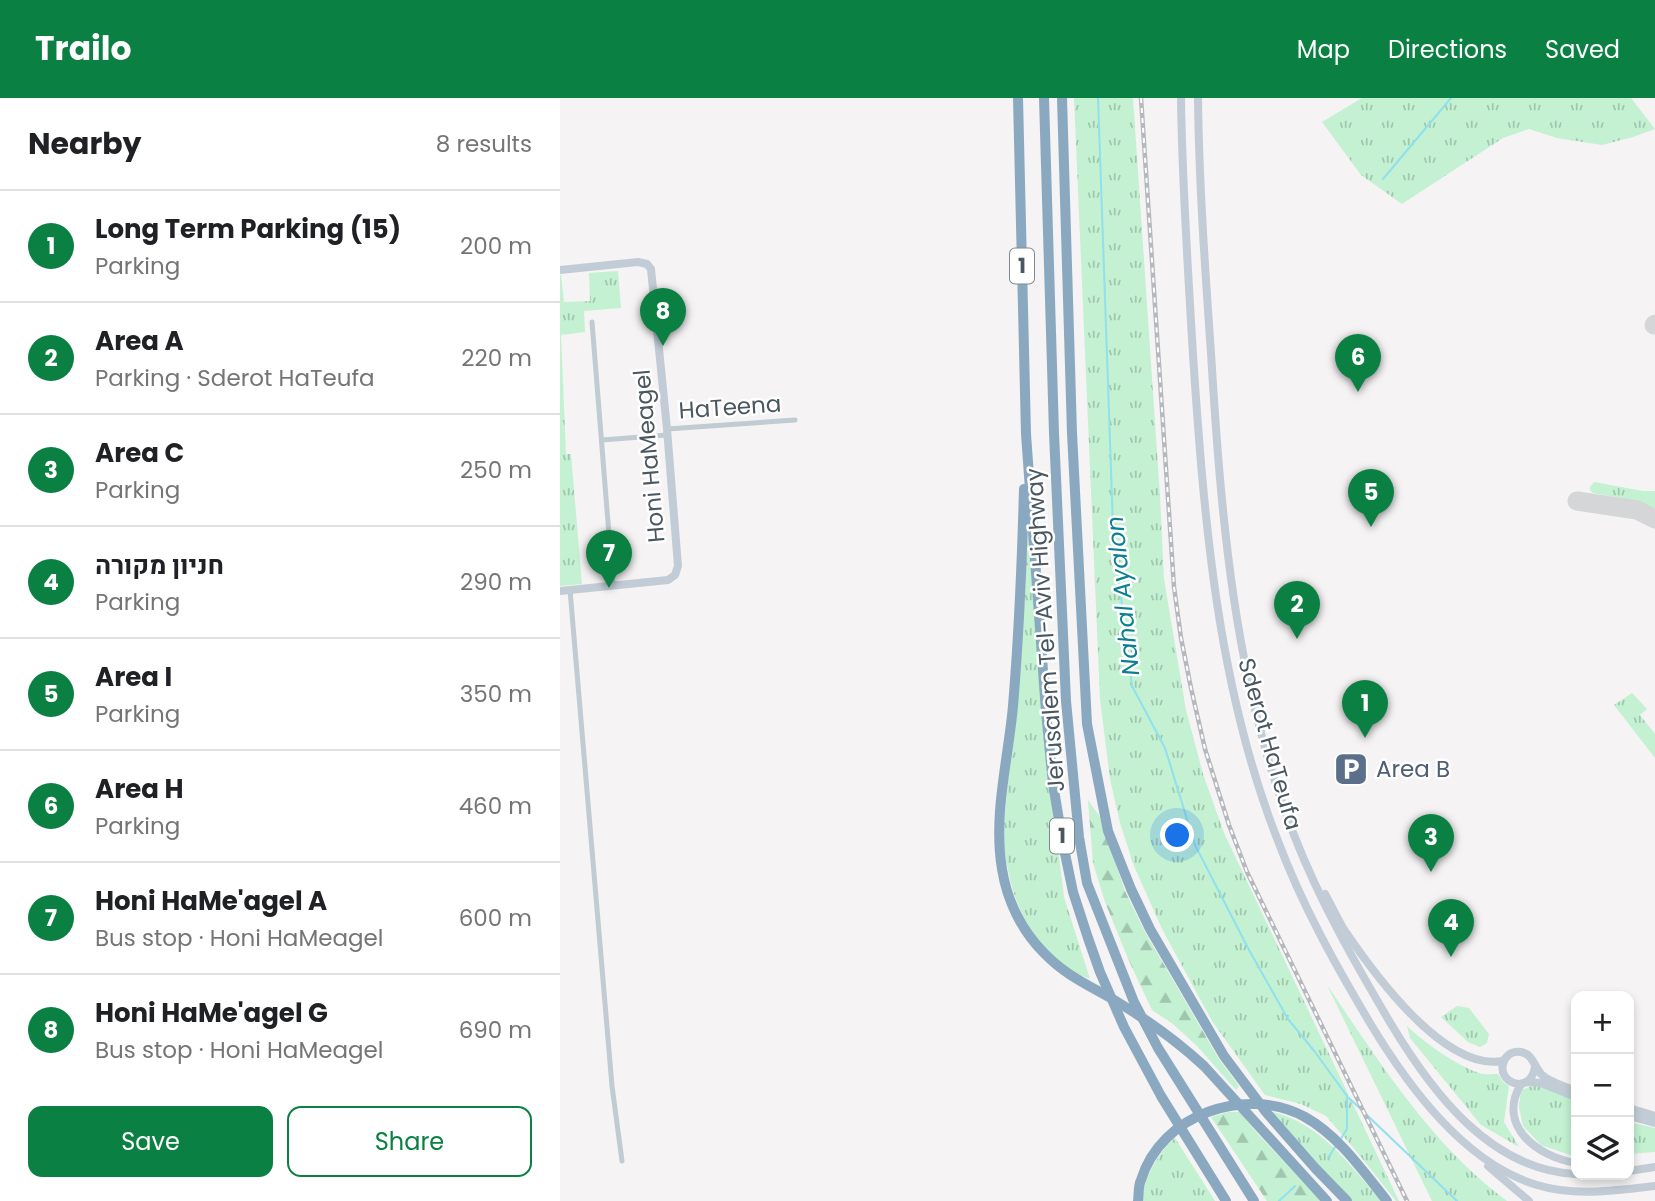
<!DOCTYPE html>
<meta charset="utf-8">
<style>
body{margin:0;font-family:Poppins,Heebo,sans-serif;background:#f2f2f2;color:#202124}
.controls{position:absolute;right:21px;bottom:21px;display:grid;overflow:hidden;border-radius:14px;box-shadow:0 4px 10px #0003}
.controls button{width:63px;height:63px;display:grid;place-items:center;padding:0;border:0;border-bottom:2px solid #e0e0e0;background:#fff;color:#202124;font:35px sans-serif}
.you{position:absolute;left:618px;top:738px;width:24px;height:24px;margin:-18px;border:5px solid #fff;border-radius:50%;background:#1a73e8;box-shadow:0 0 0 10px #1a73e833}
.badge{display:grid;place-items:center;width:46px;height:46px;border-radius:50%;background:#0b8043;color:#fff;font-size:23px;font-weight:700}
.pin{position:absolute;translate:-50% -58px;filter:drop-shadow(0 2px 4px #0008)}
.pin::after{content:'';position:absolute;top:37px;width:24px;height:21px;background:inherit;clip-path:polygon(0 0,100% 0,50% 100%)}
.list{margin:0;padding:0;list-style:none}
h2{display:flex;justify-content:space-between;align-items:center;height:91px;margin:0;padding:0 28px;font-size:30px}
h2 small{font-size:23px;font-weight:400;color:#757577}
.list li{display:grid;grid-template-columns:46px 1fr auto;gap:21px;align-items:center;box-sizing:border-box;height:112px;padding:0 28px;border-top:2px solid #e0e0e0}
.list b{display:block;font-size:26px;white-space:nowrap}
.list p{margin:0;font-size:23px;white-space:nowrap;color:#757577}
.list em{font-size:23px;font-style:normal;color:#757577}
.actions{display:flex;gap:14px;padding:21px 28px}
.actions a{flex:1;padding:16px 0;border:2px solid #0b8043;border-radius:14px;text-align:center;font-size:24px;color:#0b8043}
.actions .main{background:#0b8043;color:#fff}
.icon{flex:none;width:38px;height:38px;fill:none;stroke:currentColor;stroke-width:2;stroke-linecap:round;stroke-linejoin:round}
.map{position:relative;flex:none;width:1095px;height:1103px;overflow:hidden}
header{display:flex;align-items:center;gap:42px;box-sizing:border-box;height:98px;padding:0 35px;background:#0b8043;color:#fff}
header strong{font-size:33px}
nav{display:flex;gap:38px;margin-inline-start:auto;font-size:24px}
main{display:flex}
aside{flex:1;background:#fff}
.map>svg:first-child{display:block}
.grass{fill:url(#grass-tufts)}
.forest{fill:url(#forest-firs)}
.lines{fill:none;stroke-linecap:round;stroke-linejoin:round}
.stream{stroke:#90e0ee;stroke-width:2}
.taxiway{stroke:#d5d6d8;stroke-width:19}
.street{stroke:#c1cbd2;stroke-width:5}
.secondary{stroke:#c1ccd6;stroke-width:8}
.highway{stroke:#8ba8c1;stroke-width:10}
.rail-casing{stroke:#b5b8bd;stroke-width:4.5}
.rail{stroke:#fff;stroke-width:2;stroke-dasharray:5;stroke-linecap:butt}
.labels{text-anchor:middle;stroke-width:5;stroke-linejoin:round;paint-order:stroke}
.shield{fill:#fff;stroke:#808990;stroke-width:2}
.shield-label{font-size:21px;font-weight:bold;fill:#4a5761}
.street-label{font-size:23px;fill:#4a5761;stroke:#fff}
.service-label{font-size:23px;fill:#4e5e75;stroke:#fff;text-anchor:start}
.water-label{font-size:24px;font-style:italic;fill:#0b7e93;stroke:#fff}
</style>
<header>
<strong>Trailo</strong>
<nav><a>Map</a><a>Directions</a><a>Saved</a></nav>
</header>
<main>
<aside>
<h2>Nearby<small>8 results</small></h2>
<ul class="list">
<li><span class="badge">1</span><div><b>Long Term Parking (15)</b><p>Parking</p></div><em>200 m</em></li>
<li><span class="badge">2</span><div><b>Area A</b><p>Parking · Sderot HaTeufa</p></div><em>220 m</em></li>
<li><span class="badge">3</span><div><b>Area C</b><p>Parking</p></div><em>250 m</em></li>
<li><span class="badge">4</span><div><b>חניון מקורה</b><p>Parking</p></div><em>290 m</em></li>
<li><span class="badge">5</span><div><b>Area I</b><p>Parking</p></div><em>350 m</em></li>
<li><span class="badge">6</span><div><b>Area H</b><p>Parking</p></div><em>460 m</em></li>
<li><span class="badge">7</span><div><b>Honi HaMe'agel A</b><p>Bus stop · Honi HaMeagel</p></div><em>600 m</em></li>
<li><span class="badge">8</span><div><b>Honi HaMe'agel G</b><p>Bus stop · Honi HaMeagel</p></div><em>690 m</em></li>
</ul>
<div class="actions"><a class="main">Save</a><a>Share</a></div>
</aside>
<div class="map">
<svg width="1095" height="1103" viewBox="0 0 1095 1103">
<defs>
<pattern id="grass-tufts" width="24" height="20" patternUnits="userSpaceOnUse" patternTransform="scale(1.75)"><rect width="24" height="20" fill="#c3f1d2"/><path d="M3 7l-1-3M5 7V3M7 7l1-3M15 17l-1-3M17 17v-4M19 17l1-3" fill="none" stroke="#a0c6ae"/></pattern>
<pattern id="forest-firs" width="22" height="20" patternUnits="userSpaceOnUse" patternTransform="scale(1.75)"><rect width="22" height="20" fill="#c3f1d2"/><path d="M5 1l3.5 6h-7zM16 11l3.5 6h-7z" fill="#a0c6ae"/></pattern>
</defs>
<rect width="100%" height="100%" fill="#f5f3f3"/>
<g class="grass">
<path d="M514 0H573L600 398 604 481 626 612 643 676 664 735 839 1103H836L797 1054 766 1018 741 1006 705 997 652 923 602 831 574 768 560 725 550 681 540 601Z"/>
<path d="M802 0H1071L1095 31 1073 39 1042 47 997 40 969 31 943 40 842 106 801 77 762 24Z"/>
<path d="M58 173 61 210 24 213 25 234 1 237 6 356H11L22 486 0 488V177H1L4 204 30 203 29 175Z"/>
<path d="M1034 384 1083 393H1095V411L1080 404 1033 395 1030 392V389Z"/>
<path d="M468 408 487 660 504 799 530 881C521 877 512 874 504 869 494 863 488 855 481 846 454 811 448 780 443 738L465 497Z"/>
<path d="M1072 595 1087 611 1080 617 1095 636V660L1054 607Z"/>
<path d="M767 887C818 962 872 1048 947 1103H872Z"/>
<path d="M897 908 909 910 929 936 927 945 920 949 908 944 881 919Z"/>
<path d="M847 928C866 946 897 968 922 976 927 977 933 976 938 976L943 984 949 988 944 1024 959 1049 921 1027 850 940Z"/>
<path d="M972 988H981L1016 1003V1059L981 1047 963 1028 959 1009 961 992Z"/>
<path d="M709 1013C761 1025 788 1065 821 1103H791Z"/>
<path d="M1069 1024 1095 1030V1054L1069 1056Z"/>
<path d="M615 1040 655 1103H581C583 1082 599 1053 615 1040Z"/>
</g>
<g class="forest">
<path d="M528 702 540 719 565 793 585 834 659 961 679 988 676 992 637 948 613 926 592 912 569 863 545 804 533 765Z"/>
<path d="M668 1014H680L697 1035 761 1103H707L651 1019Z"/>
</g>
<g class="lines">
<g class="stream">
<path d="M538 0 553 429 566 543 572 588 605 650 635 747 689 852 728 921 755 954 787 998V1031L780 1042"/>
<path d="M823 81 891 0"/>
<path d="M789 1000 897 1103"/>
<path d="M768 1060 775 1049"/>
<path d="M719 1103 735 1088"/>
</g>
<g class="taxiway">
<path d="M1094 227 1095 226"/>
<path d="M1017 403 1077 412 1095 421"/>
</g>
<g class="street">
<path d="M32 224 53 487"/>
<path d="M107 331 235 322"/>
<path d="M42 342 107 337"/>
<path d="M10 492 52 988 62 1063"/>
</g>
<g class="secondary">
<path d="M621 0C622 86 628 171 633 257 644 421 657 588 718 743 742 807 775 866 810 925 848 988 904 1065 977 1087 1016 1099 1056 1092 1095 1088"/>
<path d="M638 0C639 85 645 170 651 255 661 418 674 584 734 737 760 804 795 865 831 926 872 994 930 1072 1016 1076"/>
<path d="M0 172 78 164 87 166 91 171 107 331 118 468 115 477 108 482 0 493"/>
<path d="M765 796C771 807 777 819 783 830 812 873 884 974 943 963"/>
<path d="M975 968C974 979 966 989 954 985 935 979 941 951 961 954 973 956 974 969 982 977 991 985 1005 988 1016 993"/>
<path d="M966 984 981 985 1016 999"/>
<path d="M961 986C936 1028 978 1059 1016 1065"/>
<path d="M1069 1010 1095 1018"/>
<path d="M1069 1018 1095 1025"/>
<path d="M928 1068 969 1103"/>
<path d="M1069 1073 1095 1069"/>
</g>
<g class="highway">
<path d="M458 0 466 336 486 614 493 686 503 746 513 794 528 840 540 874 564 929 601 998 666 1103"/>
<path d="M484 0 494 335 506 603 519 739 527 785 574 904 598 950 694 1103"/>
<path d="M502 0 512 335 527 626 548 733 571 791 590 831 664 958 706 1014 755 1070 787 1103"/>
<path d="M464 391C462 464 459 536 453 608 448 663 433 717 442 771 447 803 462 833 484 855 507 879 531 888 559 905 589 923 618 944 644 968L767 1103"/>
<path d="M578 1103C579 1096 578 1088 581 1082 601 1016 686 987 745 1019 779 1038 803 1073 827 1103"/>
</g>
<g class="rail-casing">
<path id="rail" d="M581 0 614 489 621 540 631 590 645 651 669 727 687 774 847 1103"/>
</g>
<use href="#rail" class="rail"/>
</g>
<defs>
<g id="parking-square" transform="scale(1.75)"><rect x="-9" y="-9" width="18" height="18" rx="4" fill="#5c6f8a" stroke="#fff"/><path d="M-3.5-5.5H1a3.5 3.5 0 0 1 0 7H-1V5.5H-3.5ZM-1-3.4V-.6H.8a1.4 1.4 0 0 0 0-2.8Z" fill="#fff"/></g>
</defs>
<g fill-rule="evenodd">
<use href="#parking-square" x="791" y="671"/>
</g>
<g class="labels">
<g class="shield">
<rect x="450" y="150.5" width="24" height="35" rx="5"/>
<rect x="490" y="720.5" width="24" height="35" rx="5"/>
</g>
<g class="shield-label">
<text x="462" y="175">1</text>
<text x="502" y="745">1</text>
</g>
<g class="street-label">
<text transform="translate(170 309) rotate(-4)" y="8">HaTeena</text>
<text transform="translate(89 358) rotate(-95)" y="8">Honi HaMeagel</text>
<text transform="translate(485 532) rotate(-94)" y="8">Jerusalem Tel-Aviv Highway</text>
<text transform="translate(710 646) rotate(74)" y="8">Sderot HaTeufa</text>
</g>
<g class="service-label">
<text x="816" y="679">Area B</text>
</g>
<g class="water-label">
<text transform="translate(563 498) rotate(-96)" y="8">Nahal Ayalon</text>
</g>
</g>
</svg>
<div class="controls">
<button>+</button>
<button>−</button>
<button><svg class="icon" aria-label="layers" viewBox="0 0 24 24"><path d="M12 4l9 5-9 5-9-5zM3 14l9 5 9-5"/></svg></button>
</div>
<div class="you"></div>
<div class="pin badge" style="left:805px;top:640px">1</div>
<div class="pin badge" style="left:737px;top:541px">2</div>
<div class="pin badge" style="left:871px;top:774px">3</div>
<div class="pin badge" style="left:891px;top:859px">4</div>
<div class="pin badge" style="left:811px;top:429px">5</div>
<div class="pin badge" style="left:798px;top:294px">6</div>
<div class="pin badge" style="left:49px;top:490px">7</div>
<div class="pin badge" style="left:103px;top:248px">8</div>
</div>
</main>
